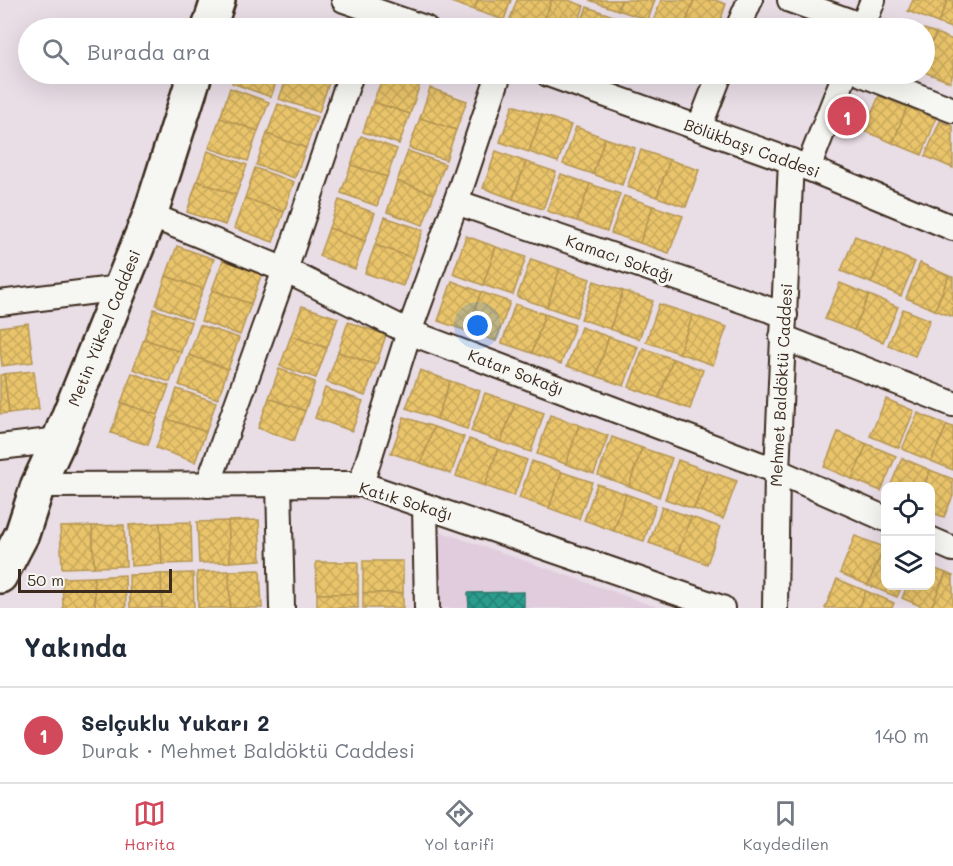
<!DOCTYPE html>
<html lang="tr">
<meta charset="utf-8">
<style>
body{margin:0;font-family:Mali,sans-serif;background:#f2f2f3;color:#1f2937}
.controls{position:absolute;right:18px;bottom:18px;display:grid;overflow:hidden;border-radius:12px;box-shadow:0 6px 24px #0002}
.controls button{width:54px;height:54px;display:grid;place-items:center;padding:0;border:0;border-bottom:2px solid #e0e1e3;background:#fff;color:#1f2937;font:30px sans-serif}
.scale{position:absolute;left:18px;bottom:15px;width:154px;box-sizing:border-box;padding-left:6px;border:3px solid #3b2a1e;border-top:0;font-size:16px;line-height:21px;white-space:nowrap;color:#3b2a1e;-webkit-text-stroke:4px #f6f6f2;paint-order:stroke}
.you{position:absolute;left:478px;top:326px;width:21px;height:21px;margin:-15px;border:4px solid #fff;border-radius:50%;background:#1a73e8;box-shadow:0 0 0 9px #1a73e833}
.badge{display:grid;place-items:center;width:39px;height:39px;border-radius:50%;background:#d1495b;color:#fff;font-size:20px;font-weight:700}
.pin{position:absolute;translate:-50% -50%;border:3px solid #fff;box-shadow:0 2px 6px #0006}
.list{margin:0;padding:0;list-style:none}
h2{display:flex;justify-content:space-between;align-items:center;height:78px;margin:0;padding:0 24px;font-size:26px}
h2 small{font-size:20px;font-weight:400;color:#747a83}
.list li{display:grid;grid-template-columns:39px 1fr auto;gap:18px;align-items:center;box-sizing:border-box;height:96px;padding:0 24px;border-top:2px solid #e0e1e3}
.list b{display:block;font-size:22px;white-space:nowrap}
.list p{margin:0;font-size:20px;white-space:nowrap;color:#747a83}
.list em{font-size:20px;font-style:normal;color:#747a83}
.icon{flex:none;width:33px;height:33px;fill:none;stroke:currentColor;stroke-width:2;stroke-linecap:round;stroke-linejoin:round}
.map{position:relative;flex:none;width:953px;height:608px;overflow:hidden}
.search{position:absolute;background:#fff;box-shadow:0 6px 24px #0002;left:18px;right:18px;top:18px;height:66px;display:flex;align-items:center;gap:15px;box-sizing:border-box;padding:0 21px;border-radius:33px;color:#747a83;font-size:22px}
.sheet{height:174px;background:#fff}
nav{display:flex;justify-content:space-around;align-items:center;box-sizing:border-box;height:84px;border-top:2px solid #e0e1e3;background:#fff;font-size:16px;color:#747a83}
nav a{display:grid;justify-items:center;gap:3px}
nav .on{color:#d1495b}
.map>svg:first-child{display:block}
.built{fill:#e0ccdd}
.homes{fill:url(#homes-cross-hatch);stroke:#b59653;stroke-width:1.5}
.schools{fill:url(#schools-cross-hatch);stroke:#2f7a6d;stroke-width:1.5}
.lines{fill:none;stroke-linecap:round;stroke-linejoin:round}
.street-casing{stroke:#3b2a1e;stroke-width:28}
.secondary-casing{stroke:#3b2a1e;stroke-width:38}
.street{stroke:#f6f6f2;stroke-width:24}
.secondary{stroke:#f6f6f2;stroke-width:33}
.labels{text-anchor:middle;stroke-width:6;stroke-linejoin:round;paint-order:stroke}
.street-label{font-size:16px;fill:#3b2a1e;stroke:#f6f6f2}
</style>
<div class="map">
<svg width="953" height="608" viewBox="0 0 953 608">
<defs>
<pattern id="homes-cross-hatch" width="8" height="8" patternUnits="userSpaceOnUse" patternTransform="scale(1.5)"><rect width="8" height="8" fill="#e9c46a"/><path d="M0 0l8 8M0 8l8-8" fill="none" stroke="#c9a95b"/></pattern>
<pattern id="schools-cross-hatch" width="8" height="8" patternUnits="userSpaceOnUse" patternTransform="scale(1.5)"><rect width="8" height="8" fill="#2a9d8f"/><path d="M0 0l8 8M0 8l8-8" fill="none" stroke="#258074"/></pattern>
</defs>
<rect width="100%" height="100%" fill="#e9dde6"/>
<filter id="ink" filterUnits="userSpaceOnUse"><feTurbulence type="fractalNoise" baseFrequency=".0167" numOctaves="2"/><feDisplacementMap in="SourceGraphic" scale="12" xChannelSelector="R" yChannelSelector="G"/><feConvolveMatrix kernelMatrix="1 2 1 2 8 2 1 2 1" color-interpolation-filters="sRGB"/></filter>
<g filter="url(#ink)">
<path class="built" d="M439 531 617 593 659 608H440Z"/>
<g class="homes">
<path d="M445 0H478L474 10Z"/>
<path d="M478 0H511L504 20 474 10Z"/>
<path d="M517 0H552L541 28H527L509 22Z"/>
<path d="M552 0H568L584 6 576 28H541Z"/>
<path d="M589 0H621L618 10Z"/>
<path d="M621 0H655L648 20 618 10Z"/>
<path d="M661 0H694L684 28H670L653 22Z"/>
<path d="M694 0H715L726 4 718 28H684Z"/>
<path d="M913 0H948L938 23 908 11Z"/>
<path d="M948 0H953V29L938 23Z"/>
<path d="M587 7 616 17 612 28H579Z"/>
<path d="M616 17 646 28H612Z"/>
<path d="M924 29 936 33 924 61Z"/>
<path d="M936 33 953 40V74L950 82 924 72V61Z"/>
<path d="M235 74H279L271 97 232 83Z"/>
<path d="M288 74H303L329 83 319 112 279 99Z"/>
<path d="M303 74H332L329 83Z"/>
<path d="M384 74H389L420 84 410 114 373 102Z"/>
<path d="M230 88 269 102 258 131 220 118Z"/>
<path d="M430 88 467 101 456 130 420 118Z"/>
<path d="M879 96 907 107 893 143 864 131Z"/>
<path d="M373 102 410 114 399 144 363 132Z"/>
<path d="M278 104 317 117 306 148 267 134Z"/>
<path d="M513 105 542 115 529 152 500 142Z"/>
<path d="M907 107 936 119 922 155 893 143Z"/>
<path d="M542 115 571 125 558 162 529 152Z"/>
<path d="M220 118 258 131 248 161 209 148Z"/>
<path d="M420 118 456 130 446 160 409 148Z"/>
<path d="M940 121 953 126V168L925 156Z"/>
<path d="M576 127 605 138 593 174 563 164Z"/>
<path d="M267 134 306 148 295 178 256 165Z"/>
<path d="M361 136 397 149 387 177 351 165Z"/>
<path d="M605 138 635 148 622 185 593 174Z"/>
<path d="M641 150 670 160 657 197 627 187Z"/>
<path d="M208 151 247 165 236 195 197 181Z"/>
<path d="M408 151 445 164 434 194 397 181Z"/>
<path d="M496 151 526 162 513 199 483 188Z"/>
<path d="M670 160 699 170 686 207 657 197Z"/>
<path d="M526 162 556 172 543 209 513 199Z"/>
<path d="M351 165 387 177 377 206 341 193Z"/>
<path d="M255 168 294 182 284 212 245 198Z"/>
<path d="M561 174 590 184 577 221 547 211Z"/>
<path d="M197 181 236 195 225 225 187 212Z"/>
<path d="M397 181 434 194 423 225 387 212Z"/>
<path d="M590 184 620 194 607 231 577 221Z"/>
<path d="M624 196 653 206 640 243 611 233Z"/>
<path d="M245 198 284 212 273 242 234 228Z"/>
<path d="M339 200 375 213 365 241 329 228Z"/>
<path d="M653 206 683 216 669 253 640 243Z"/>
<path d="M385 217 423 230 413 258 375 245Z"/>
<path d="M329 228 365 241 355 269 319 256Z"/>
<path d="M466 236 496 247 483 285 453 274Z"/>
<path d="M855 236 885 249 871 283 841 271Z"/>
<path d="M375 245 413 258 403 286 365 273Z"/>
<path d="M177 246 214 259 203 289 166 276Z"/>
<path d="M496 247 526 257 513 295 483 285Z"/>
<path d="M885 249 915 262 901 296 871 283Z"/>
<path d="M531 259 560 269 547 307 517 297Z"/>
<path d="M223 260 262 273 251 304 212 290Z"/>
<path d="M920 263 949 276 935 310 906 298Z"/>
<path d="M560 269 590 279 576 317 547 307Z"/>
<path d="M166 276 203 289 192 319 156 305Z"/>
<path d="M949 276 953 277V317L935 310Z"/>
<path d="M452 281 481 292 467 331 438 321Z"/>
<path d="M594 281 623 291 610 329 581 319Z"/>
<path d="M840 283 869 295 854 330 825 319Z"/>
<path d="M212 290 251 304 240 335 201 321Z"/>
<path d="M623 291 653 301 639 339 610 329Z"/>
<path d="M481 292 510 302 496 341 467 331Z"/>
<path d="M869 295 898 307 883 342 854 330Z"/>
<path d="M515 304 545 314 532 353 502 343Z"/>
<path d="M659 304 693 315 679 353 646 342Z"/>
<path d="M302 306 338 318 327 348 291 336Z"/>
<path d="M154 309 191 322 181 352 144 339Z"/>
<path d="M903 309 930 320 915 356 888 345Z"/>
<path d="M545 314 575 325 561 364 532 353Z"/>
<path d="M693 315 727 327 713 365 679 353Z"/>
<path d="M348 322 386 335 376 365 338 352Z"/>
<path d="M28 323 33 362 2 366 0 349V327Z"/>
<path d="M200 325 239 338 228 369 189 355Z"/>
<path d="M581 327 609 337 596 376 567 366Z"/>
<path d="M291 336 327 348 316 378 280 366Z"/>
<path d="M609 337 638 347 624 386 596 376Z"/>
<path d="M144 339 181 352 170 382 133 369Z"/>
<path d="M643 348 673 359 659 398 629 387Z"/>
<path d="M338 352 376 365 365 396 327 382Z"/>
<path d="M189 355 228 369 218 399 179 385Z"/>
<path d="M673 359 703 370 690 409 659 398Z"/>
<path d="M279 369 315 382 305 411 269 398Z"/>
<path d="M420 370 450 381 437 419 406 408Z"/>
<path d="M34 371 39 409 9 413 4 374Z"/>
<path d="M132 373 169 386 158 415 121 403Z"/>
<path d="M4 374 9 413 0 414V375Z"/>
<path d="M450 381 480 391 467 429 437 419Z"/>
<path d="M325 388 363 401 352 431 315 418Z"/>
<path d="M177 389 216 402 206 432 167 419Z"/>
<path d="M485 393 515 403 501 442 471 431Z"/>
<path d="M269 398 305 411 294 441 258 428Z"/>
<path d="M886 399 914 411 899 448 870 436Z"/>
<path d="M121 403 158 415 148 445 111 433Z"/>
<path d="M515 403 544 413 531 452 501 442Z"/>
<path d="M918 413 947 425 931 461 902 449Z"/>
<path d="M550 415 579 425 566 464 537 454Z"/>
<path d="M404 417 434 427 421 463 391 453Z"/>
<path d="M167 419 206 432 195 462 156 448Z"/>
<path d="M579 425 608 436 594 474 566 464Z"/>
<path d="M947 425 953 427V470L931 461Z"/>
<path d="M434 427 464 437 451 474 421 463Z"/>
<path d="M838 432 867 444 852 479 824 467Z"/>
<path d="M612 437 642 448 629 486 598 475Z"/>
<path d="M469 439 498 449 485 486 456 476Z"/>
<path d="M867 444 896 456 881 491 852 479Z"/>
<path d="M642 448 672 458 659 497 629 486Z"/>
<path d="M498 449 527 460 514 496 485 486Z"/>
<path d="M902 458 930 470 924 487H890Z"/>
<path d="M678 460 708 471 694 509 665 499Z"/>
<path d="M532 461 562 472 549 508 519 498Z"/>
<path d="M930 470 953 479V496L944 517 930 512V487H924Z"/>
<path d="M708 471 737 481 723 519 694 509Z"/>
<path d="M562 472 592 482 579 519 549 508Z"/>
<path d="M597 484 626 494 614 531 584 520Z"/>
<path d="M626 494 656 505 644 541 614 531Z"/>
<path d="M662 507 691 517 678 553 649 543Z"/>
<path d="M691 517 720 527 707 564 678 553Z"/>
<path d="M259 520 261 560 230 562 228 521Z"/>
<path d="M228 521 230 562 199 563 197 522Z"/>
<path d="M191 522 192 563 162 564 160 523Z"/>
<path d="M160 523 162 564 131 566 129 525Z"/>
<path d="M124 525 126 566 94 567 92 526Z"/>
<path d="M92 526 94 567 62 568 60 527Z"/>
<path d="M855 536 884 547 868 585 840 573Z"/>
<path d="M884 547 886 548V586H902L897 597 868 585Z"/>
<rect x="363" y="561" width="40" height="32"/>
<path d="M316 562H358V594H317Z"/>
<path d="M930 567 946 573 931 608H925L902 598 907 586H930Z"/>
<path d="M260 570 262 608H230L229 571Z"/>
<path d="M229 571 230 608H198L197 572Z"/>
<path d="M193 573 194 608H162L161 574Z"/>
<path d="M946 573 953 576V608H931Z"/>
<path d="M161 574 162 608H130L129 575Z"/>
<path d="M125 575 126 608H95L94 577Z"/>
<path d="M94 577 95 608H63L62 578Z"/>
<path d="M837 579 866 591 859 608H825Z"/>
<path d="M866 591 894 603 892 608H859Z"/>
<rect x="363" y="593" width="40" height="15"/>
<rect x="317" y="594" width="41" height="14"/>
</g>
<path class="schools" d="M524 592V608H469L468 593Z"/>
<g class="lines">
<g class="street-casing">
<g id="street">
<path d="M344 0 425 28"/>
<path d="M790 0 863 26"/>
<path d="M738 28 750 0"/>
<path d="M862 28 873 0"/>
<path d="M548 74 791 161 953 228"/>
<path d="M862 74 953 110"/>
<path d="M699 128 720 74"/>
<path d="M808 168 845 74"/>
<path d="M456 202 785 315"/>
<path d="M150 215 285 270 409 332 777 471 886 519"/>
<path d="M0 303 120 288"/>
<path d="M782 337 953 404"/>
<path d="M0 447 59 440"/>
<path d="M279 484 282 608"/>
<path d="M361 484 409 332 456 202 499 74"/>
<path d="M38 485 361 484 722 608"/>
<path d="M208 485 285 270 351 74"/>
<path d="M425 506 427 608"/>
<path d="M930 539 953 549"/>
<path d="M775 608 777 471 791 161"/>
</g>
</g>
<g class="secondary-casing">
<g id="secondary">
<path d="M209 28 218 0"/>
<path d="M0 576 22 534 38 485 59 440 150 215 195 74"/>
</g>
</g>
<use href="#street" class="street"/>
<use href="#secondary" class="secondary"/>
</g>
</g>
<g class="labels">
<g class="street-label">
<text transform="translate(752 148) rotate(20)" y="6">Bölükbaşı Caddesi</text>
<text transform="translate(620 258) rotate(19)" y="6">Kamacı Sokağı</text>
<text transform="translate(104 328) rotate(-68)" y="6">Metin Yüksel Caddesi</text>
<text transform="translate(516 372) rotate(21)" y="6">Katar Sokağı</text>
<text transform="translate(781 385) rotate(-87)" y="6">Mehmet Baldöktü Caddesi</text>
<text transform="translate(406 501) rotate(17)" y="6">Katık Sokağı</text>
</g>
</g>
</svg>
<div class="controls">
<button><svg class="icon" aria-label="locate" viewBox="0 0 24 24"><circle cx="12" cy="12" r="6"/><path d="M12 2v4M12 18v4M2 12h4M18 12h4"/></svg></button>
<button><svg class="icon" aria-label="layers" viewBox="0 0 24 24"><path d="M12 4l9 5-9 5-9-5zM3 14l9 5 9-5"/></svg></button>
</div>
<div class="scale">50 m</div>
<div class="you"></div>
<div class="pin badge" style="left:847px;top:116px">1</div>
<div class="search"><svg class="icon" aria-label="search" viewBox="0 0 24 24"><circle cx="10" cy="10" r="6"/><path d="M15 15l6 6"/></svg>Burada ara</div>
</div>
<section class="sheet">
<h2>Yakında<small></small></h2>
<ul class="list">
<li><span class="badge">1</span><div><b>Selçuklu Yukarı 2</b><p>Durak · Mehmet Baldöktü Caddesi</p></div><em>140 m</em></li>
</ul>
</section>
<nav>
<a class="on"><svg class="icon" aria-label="map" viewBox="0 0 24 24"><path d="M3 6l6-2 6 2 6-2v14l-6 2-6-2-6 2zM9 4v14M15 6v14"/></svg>Harita</a>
<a><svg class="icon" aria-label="directions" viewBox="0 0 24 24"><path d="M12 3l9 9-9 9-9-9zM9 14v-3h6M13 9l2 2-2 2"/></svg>Yol tarifi</a>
<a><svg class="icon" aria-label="saved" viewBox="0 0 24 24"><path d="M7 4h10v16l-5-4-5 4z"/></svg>Kaydedilen</a>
</nav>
